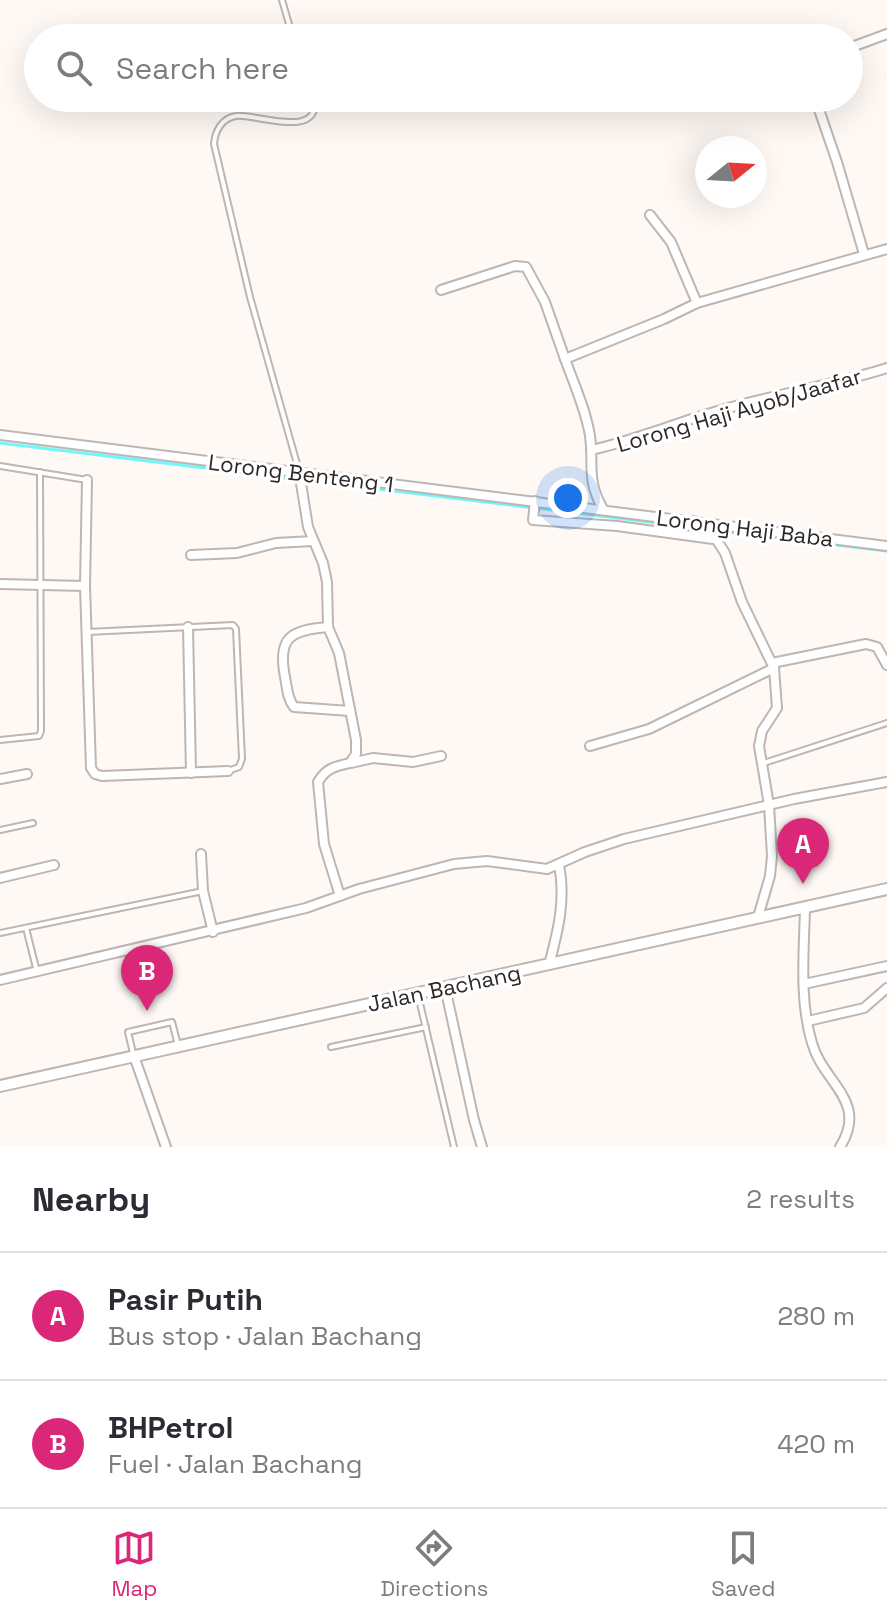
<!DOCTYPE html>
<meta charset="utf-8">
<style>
body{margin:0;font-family:"Space Grotesk",sans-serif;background:#f2f2f3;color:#2b2b33}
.compass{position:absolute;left:695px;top:136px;width:72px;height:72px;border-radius:50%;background:#fff;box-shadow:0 8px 32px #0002;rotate:72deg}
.you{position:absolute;left:568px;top:498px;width:28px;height:28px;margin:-20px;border:6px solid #fff;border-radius:50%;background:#1a73e8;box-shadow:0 0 0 12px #1a73e833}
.badge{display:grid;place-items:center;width:52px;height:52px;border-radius:50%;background:#db2777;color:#fff;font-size:26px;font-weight:700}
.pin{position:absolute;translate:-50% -66px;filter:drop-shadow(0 2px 4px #0008)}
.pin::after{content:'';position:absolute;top:42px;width:28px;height:24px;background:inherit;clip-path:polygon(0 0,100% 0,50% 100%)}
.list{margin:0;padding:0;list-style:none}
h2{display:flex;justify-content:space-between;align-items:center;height:104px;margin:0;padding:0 32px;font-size:34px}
h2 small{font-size:26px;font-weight:400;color:#7c7c81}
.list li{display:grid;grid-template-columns:52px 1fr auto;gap:24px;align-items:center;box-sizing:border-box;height:128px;padding:0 32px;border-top:2px solid #e1e1e2}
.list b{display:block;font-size:30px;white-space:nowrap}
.list p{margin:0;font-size:26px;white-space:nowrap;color:#7c7c81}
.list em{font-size:26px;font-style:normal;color:#7c7c81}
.icon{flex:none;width:44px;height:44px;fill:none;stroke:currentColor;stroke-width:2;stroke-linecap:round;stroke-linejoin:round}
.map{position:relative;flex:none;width:887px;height:1147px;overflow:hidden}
.search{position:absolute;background:#fff;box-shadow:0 8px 32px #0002;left:24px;right:24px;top:24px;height:88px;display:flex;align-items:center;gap:20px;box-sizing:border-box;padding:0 28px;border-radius:44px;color:#7c7c81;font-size:30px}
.sheet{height:360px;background:#fff}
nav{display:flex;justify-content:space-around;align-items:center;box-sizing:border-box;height:112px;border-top:2px solid #e1e1e2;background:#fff;font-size:22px;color:#7c7c81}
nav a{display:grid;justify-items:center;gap:4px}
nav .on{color:#db2777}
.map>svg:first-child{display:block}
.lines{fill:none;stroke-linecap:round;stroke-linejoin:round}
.stream{stroke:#6df9fc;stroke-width:3}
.service-casing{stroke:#bdb6b2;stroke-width:8}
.minor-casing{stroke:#bdb6b2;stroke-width:12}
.tertiary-casing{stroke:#bdb6b2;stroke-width:14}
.service{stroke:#fff;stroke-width:4}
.minor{stroke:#fff;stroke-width:8}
.tertiary{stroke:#fff;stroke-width:10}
.labels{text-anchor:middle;stroke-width:7;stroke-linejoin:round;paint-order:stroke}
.street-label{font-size:22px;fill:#2b2827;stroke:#fff}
</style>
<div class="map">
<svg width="887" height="1147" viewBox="0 0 887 1147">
<rect width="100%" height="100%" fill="#fff9f6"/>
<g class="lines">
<g class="stream">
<path d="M0 443 699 528"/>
<path d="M711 530 887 551"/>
</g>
<g class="service-casing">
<g id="service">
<path d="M282 0 293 38"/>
<path d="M0 466 87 480"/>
<path d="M299 471 250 297 214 144C215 131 222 118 236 116 254 113 322 141 314 98"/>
<path d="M87 632 233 625 236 629 242 759 239 767 228 771"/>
<path d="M0 740 39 736 41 731 40 472"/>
<path d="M764 763 887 723"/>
<path d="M0 830 33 823"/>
<path d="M26 928 37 972"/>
<path d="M0 933 203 891"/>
<path d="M418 995 454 1147"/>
<path d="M331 1047 426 1027"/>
<path d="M133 1053 128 1032 172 1022 178 1045"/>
</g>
</g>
<g class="minor-casing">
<g id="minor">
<path d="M849 48 887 34"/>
<path d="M815 98 837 162 864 254"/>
<path d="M650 215 671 242 697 303"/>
<path d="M441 290 515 266 526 267 545 302 565 359"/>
<path d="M0 435 887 546"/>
<path d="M591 450C633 441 673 424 714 412 771 395 830 386 887 368"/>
<path d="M299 471 308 527 323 563 327 582 328 627 339 653 356 740V754L350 763C336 766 326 768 318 782L324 844 340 896"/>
<path d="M87 480 85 586 91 768 95 774 102 776 228 771"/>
<path d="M535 501 533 520 617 526 713 539"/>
<path d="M603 509C586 479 594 466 590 436 586 410 574 384 565 359L664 319 697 303 887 249"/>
<path d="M695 521 716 539 725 553 742 602 774 668 777 708 762 731 759 746 769 805 772 856 770 876 758 917"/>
<path d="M191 555 237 553 276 543 313 541"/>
<path d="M0 584 85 586"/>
<path d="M188 627 191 773"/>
<path d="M328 627C291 630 277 637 285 677 287 687 287 698 294 707L350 711"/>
<path d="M772 663 866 644 877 647 887 665"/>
<path d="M590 746 649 729 774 668"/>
<path d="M351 763 373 758 413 762 441 756"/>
<path d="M0 779 27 774"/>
<path d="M201 854 203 891 213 932"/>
<path d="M0 878 54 865"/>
<path d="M805 908C804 952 799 1000 812 1043 823 1083 869 1101 840 1147"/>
<path d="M549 965C558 931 566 900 559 865"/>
<path d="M0 980 306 908 359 889 454 864 487 861 547 869 585 852 624 839 794 799 887 782"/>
<path d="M804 984 887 966"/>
<path d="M445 987 474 1120 482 1147"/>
<path d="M808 1021 864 1008 887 988"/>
<path d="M134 1056 166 1147"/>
</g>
</g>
<g class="tertiary-casing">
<path id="tertiary" d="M0 1086 887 889"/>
</g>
<use href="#service" class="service"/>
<use href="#minor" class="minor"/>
<use href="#tertiary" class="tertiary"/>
</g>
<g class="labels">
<g class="street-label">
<text transform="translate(739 410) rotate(-16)" y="8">Lorong Haji Ayob/Jaafar</text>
<text transform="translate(301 473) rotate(7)" y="8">Lorong Benteng 1</text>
<text transform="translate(745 528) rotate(7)" y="8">Lorong Haji Baba</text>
<text transform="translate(444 988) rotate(-12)" y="8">Jalan Bachang</text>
</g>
</g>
</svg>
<svg class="compass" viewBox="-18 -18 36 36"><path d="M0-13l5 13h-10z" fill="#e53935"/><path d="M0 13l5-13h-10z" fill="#7c7c81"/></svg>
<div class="you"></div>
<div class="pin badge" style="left:803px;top:884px">A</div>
<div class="pin badge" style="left:147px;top:1011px">B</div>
<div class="search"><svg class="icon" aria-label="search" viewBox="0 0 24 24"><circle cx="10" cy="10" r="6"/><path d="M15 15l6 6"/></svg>Search here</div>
</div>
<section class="sheet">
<h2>Nearby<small>2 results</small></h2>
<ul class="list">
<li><span class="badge">A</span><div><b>Pasir Putih</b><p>Bus stop · Jalan Bachang</p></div><em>280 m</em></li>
<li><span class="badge">B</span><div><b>BHPetrol</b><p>Fuel · Jalan Bachang</p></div><em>420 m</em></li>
</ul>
</section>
<nav>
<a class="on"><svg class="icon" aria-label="map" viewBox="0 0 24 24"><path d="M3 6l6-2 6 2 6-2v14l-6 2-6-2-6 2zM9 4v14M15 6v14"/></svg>Map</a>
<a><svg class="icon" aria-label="directions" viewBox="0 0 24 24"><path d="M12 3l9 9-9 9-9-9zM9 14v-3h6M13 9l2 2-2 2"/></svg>Directions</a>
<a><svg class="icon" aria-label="saved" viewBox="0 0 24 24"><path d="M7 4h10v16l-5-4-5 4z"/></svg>Saved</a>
</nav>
